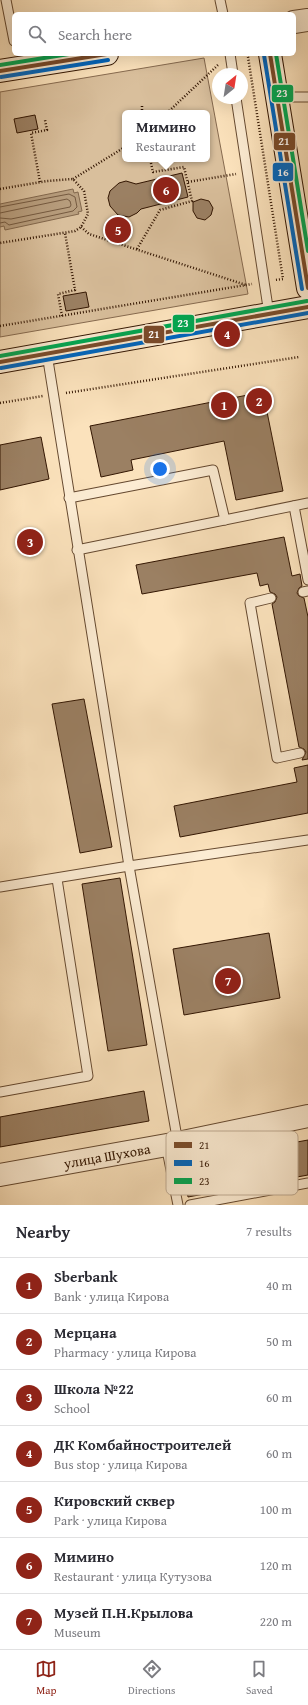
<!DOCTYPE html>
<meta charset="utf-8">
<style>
body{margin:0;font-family:"Gentium Book Plus",serif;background:#f2f2f3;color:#2b2b33}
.compass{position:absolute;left:212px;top:68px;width:36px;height:36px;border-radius:50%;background:#fff;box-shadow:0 4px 16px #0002;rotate:30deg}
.you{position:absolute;left:160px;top:469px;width:14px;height:14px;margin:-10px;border:3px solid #fff;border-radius:50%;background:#1a73e8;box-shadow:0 0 0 6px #1a73e833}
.badge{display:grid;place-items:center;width:26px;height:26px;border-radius:50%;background:#8f2418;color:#fff;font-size:13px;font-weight:700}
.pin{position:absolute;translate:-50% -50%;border:2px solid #fff;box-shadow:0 1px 4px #0006}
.popup{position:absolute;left:122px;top:110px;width:88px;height:52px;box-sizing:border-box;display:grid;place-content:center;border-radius:6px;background:#fff;filter:drop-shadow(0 1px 3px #0005);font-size:13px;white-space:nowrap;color:#7c7c81}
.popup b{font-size:15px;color:#2b2b33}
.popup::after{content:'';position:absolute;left:50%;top:100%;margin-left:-8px;border:8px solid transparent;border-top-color:#fff}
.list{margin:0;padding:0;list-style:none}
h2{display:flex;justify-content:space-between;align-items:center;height:52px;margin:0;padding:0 16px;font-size:17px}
h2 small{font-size:13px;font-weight:400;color:#7c7c81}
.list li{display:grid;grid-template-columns:26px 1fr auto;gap:12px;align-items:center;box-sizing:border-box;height:56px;padding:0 16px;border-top:1px solid #e1e1e2}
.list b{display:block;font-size:15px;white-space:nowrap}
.list p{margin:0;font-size:13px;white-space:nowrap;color:#7c7c81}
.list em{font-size:13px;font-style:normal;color:#7c7c81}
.icon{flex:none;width:22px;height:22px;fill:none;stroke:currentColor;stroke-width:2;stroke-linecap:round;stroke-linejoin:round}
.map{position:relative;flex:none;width:308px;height:1205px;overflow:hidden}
.search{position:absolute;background:#fff;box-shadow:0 4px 16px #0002;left:12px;right:12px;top:12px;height:44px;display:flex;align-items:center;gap:10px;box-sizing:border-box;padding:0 14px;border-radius:6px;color:#7c7c81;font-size:15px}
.sheet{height:444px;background:#fff}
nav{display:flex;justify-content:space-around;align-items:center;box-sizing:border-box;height:56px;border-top:1px solid #e1e1e2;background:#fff;font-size:11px;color:#7c7c81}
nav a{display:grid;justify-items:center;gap:2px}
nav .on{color:#8f2418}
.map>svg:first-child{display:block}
.green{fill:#d9bf9c;stroke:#866a4f;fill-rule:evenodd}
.water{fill:#b79d7d;stroke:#82674c}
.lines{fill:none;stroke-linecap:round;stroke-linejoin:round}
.shore{stroke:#755a40;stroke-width:1}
.building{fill:#9b8063;stroke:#331602}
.service-casing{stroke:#654930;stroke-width:11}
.tertiary-casing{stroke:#654930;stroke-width:24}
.secondary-casing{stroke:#331602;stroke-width:24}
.path{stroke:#331602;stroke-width:2.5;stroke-dasharray:1 2;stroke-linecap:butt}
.service{stroke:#fcecd3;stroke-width:9}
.tertiary{stroke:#fcecd3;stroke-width:22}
.secondary{stroke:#fcecd3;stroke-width:22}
.bus-1-casing{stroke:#fcecd3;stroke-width:7}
.bus-2-casing{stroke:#fcecd3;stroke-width:7}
.bus-3-casing{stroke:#fcecd3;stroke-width:7}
.bus-1{stroke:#7a4b2a;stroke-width:4}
.bus-2{stroke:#0065bd;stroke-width:4}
.bus-3{stroke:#00a651;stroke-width:4}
.labels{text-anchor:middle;stroke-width:4;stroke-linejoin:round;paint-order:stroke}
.street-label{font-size:14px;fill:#331602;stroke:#fcecd3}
.key{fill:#fcecd3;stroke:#c0ac94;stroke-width:1}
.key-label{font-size:11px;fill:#331602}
.line-badge{stroke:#fcecd3;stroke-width:1.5}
.badge-label{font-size:11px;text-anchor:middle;font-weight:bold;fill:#fff}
</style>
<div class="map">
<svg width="308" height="1205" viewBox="0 0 308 1205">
<rect width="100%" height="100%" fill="#fbe2bc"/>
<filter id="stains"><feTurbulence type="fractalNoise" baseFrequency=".005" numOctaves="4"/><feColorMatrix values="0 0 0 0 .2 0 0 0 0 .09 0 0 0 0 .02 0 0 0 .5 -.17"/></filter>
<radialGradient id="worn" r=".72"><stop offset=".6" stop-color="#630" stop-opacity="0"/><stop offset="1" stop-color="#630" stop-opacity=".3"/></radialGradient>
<path class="green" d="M204 58 248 294 0 337V92ZM125 113H207V159H125Z"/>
<path class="water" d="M73 189 74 193 78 192 82 211 78 212 79 214 5 230 4 226 0 227V204Z"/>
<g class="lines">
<g class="shore">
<path d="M0 207 69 194 75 197 77 207 73 211 9 225 5 222 0 223"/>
<path d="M0 213 67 199 70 201 71 205 70 207 11 219 0 218"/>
</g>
</g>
<g class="building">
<path d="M35 115 38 129 17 133 14 119Z"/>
<path d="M182 173 188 197 141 209 137 213 129 217 118 215 110 206 108 198 110 191 119 183 126 181 136 184Z"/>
<path d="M201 199 209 201 213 208 211 215 205 220 197 218 193 211V202Z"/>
<path d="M86 292 89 307 66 311 63 296Z"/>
<path d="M263 392 283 491 236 500 224 441 131 460 133 470 101 477 90 426Z"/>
<path d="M41 437 49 479 0 490V445Z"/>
<path d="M284 537 292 576 300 574 302 586 299 588 297 593 299 596 304 598 308 617V759L302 760 306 752 304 749 299 747 272 604 275 602 277 597 275 594 270 592 268 584 260 586 257 573 142 594 136 565Z"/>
<path d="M84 699 112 847 80 853 52 704Z"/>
<path d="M308 765V813L180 837 174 806 297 782 294 768Z"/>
<path d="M120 878 147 1045 108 1051 82 884Z"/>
<path d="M269 933 280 998 184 1015 173 949Z"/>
<path d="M144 1091 149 1121 0 1147V1117Z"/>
<path d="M308 1140V1175L188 1197 182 1163Z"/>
</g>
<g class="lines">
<g class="service-casing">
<g id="service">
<path d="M6 0 14 41"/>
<path d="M220 0 223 14"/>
<path d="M230 54 233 74"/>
<path d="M277 97H308"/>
<path d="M236 98 269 314"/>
<path d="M47 354 129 866 308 840"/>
<path d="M69 498 213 470 225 520"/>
<path d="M294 506 308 580"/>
<path d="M77 550 308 503"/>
<path d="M303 592 308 591"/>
<path d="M271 598 250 603 277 758 300 753"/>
<path d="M0 887 129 866 178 1143"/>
<path d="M0 1092 88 1076 57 879"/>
<path d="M166 1145 178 1205"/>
<path d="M190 1205 308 1183"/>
</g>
</g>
<g class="tertiary-casing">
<g id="tertiary">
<path d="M294 22 308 20"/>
<path d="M0 1175 178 1143 308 1116"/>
</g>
</g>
<g class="secondary-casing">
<g id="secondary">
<path d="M270 54 308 288"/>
<path d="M0 71 107 54"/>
<path d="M0 362 308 307"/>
</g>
</g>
<g class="path">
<path d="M247 54 248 57 283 279 275 280"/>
<path d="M142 106V113"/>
<path d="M167 113 219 64"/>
<path d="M73 179 125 147"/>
<path d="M40 182 31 133 47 130 45 120"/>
<path d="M188 182 236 174"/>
<path d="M0 189 47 181 73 179 84 191 88 214 81 227 75 231 0 243"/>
<path d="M81 227 89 234 246 285"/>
<path d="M137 249 160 210 192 201 184 167 153 172 150 159"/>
<path d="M62 316 58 294 75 290 65 233"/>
<path d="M0 326 252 284"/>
<path d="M66 393 299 357"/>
<path d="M0 403 43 396"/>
</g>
<use href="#service" class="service"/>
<use href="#tertiary" class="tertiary"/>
<use href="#secondary" class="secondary"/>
<g class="bus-1-casing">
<g id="bus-1">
<path d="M270 54 308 288"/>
<path d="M0 71 107 54"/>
<path d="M0 362 308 307"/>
</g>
</g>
<g class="bus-2-casing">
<g id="bus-2">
<path d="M264 55 302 289"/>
<path d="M1 77 108 60"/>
<path d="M1 368 308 313"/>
</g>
</g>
<g class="bus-3-casing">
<g id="bus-3">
<path d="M276 54 308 251"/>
<path d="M0 65 69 54"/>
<path d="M0 356 307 301"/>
</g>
</g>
<use href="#bus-1" class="bus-1"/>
<use href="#bus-2" class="bus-2"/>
<use href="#bus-3" class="bus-3"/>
</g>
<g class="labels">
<g class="street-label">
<text transform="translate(107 1156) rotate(-10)" y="5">улица Шухова</text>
</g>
</g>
<rect x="166" y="1131" width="132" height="64" rx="6" class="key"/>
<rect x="174" y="1142" width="18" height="6" fill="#7a4b2a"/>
<rect x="174" y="1160" width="18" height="6" fill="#0065bd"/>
<rect x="174" y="1178" width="18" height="6" fill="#00a651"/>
<g class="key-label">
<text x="199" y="1149">21</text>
<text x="199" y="1167">16</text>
<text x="199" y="1185">23</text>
</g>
<g class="line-badge">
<rect x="271" y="84" width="23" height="19" rx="4" fill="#00a651"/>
<rect x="273" y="132" width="23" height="19" rx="4" fill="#7a4b2a"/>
<rect x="272" y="162" width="22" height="20" rx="4" fill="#0065bd"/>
<rect x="172" y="314" width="23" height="19" rx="4" fill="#00a651"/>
<rect x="143" y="325" width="22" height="19" rx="4" fill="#7a4b2a"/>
</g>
<g class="badge-label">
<text x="282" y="97">23</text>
<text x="284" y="145">21</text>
<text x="283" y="176">16</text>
<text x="183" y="327">23</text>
<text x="154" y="338">21</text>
</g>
<rect width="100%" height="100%" filter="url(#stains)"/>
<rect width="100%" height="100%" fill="url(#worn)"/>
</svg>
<svg class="compass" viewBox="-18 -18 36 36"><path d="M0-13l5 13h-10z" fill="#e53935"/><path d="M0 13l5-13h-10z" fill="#7c7c81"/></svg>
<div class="you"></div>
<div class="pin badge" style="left:224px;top:405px">1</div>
<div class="pin badge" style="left:259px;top:401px">2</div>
<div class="pin badge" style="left:30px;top:542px">3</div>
<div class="pin badge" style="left:227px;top:334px">4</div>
<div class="pin badge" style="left:118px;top:230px">5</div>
<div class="pin badge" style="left:166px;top:190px">6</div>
<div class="popup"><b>Мимино</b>Restaurant</div>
<div class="pin badge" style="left:228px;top:981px">7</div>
<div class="search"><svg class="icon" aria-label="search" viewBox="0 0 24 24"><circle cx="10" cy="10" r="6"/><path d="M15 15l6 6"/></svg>Search here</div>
</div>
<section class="sheet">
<h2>Nearby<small>7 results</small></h2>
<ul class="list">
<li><span class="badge">1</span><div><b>Sberbank</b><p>Bank · улица Кирова</p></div><em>40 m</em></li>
<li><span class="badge">2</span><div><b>Мерцана</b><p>Pharmacy · улица Кирова</p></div><em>50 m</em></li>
<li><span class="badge">3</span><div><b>Школа №22</b><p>School</p></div><em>60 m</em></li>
<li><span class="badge">4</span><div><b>ДК Комбайностроителей</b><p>Bus stop · улица Кирова</p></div><em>60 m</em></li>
<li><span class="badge">5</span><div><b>Кировский сквер</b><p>Park · улица Кирова</p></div><em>100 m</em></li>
<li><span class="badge">6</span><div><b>Мимино</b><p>Restaurant · улица Кутузова</p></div><em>120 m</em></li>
<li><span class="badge">7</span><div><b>Музей П.Н.Крылова</b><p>Museum</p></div><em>220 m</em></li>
</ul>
</section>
<nav>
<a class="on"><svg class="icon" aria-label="map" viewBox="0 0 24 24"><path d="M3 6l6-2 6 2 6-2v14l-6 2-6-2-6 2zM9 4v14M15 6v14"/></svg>Map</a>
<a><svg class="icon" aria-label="directions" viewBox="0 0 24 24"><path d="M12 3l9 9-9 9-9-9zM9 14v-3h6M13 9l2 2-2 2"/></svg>Directions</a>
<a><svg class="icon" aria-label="saved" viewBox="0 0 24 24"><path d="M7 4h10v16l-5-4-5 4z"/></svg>Saved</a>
</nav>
